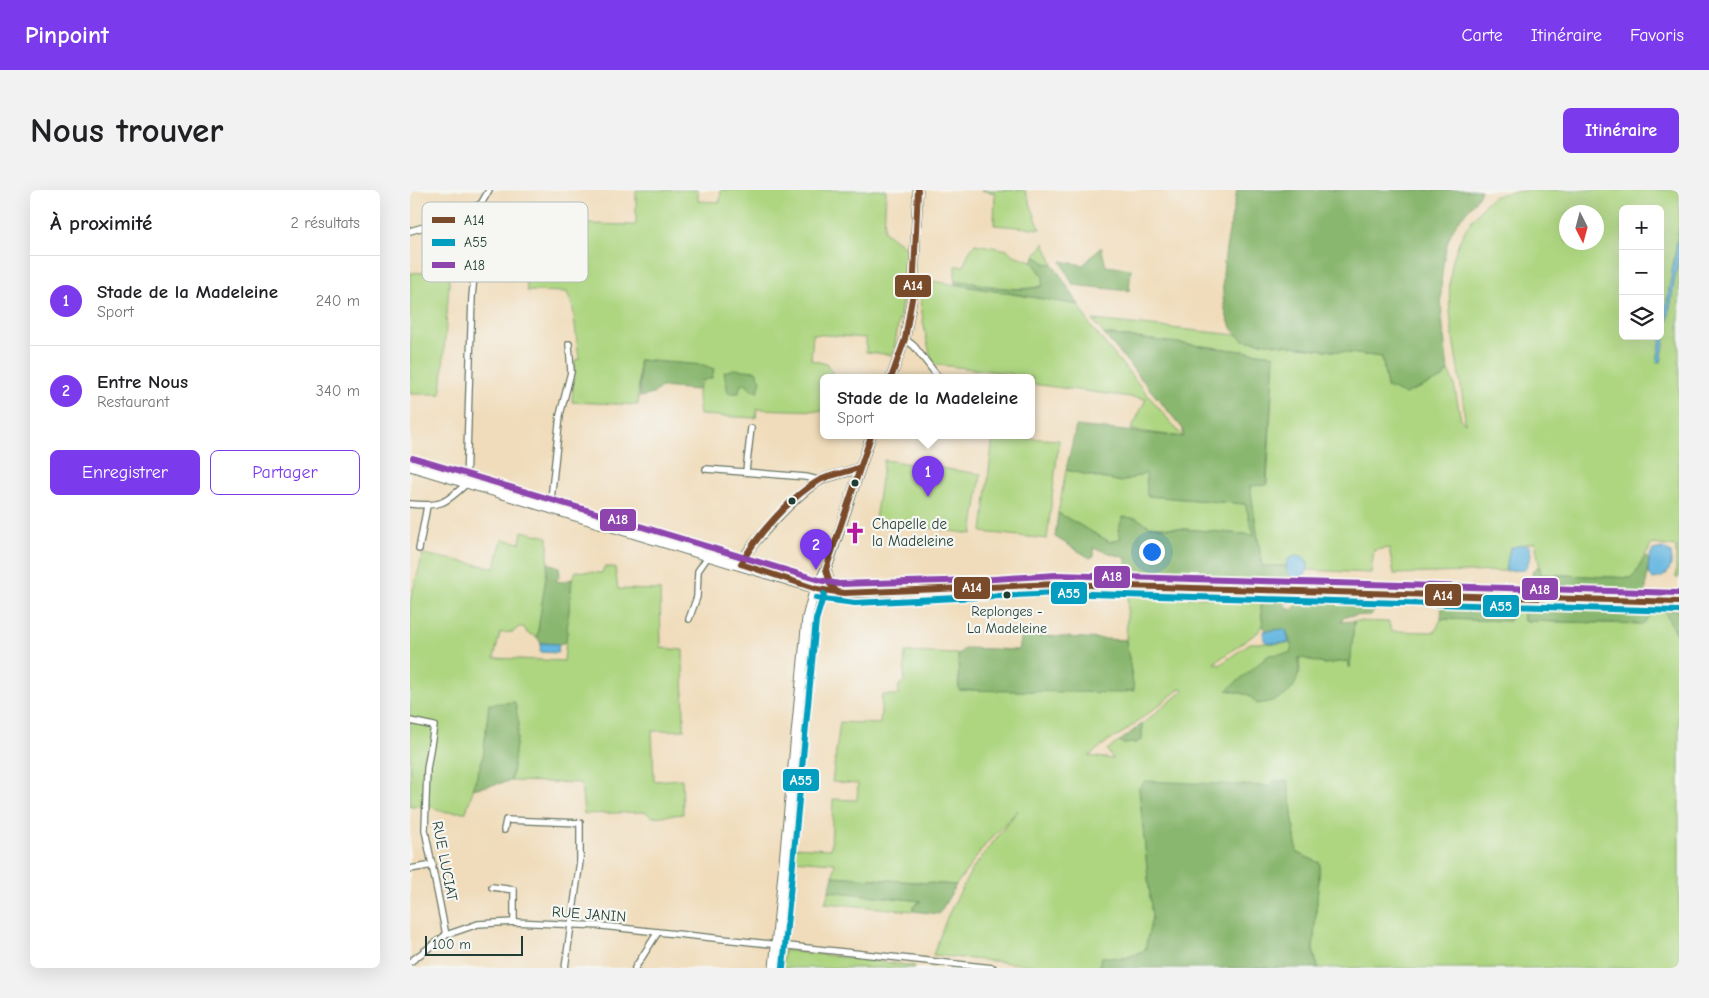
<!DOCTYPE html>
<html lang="fr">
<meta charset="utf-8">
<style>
body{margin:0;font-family:"Comic Neue",sans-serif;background:#f2f2f2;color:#202124}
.controls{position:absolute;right:15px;top:15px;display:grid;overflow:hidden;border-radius:8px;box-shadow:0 5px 20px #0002}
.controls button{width:45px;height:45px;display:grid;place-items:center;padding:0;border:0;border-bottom:1px solid #e0e0e0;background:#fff;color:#202124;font:25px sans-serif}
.compass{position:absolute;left:1149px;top:15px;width:45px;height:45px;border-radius:50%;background:#fff;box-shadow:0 5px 20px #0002;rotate:174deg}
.scale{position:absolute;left:15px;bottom:12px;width:98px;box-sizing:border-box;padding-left:5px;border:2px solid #1f3d34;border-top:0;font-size:14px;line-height:18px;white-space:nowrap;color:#1f3d34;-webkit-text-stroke:4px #f6f6f2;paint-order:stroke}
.you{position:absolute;left:741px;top:361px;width:18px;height:18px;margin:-12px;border:4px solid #fff;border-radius:50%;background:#1a73e8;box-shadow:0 0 0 8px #1a73e833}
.badge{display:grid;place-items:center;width:32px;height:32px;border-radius:50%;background:#7c3aed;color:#fff;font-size:16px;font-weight:700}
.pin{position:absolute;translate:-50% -41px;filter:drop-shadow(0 1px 2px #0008)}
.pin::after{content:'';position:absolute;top:26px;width:18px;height:15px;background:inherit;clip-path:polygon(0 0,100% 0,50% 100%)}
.popup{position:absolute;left:410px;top:184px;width:215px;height:65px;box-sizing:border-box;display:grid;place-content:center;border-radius:8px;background:#fff;filter:drop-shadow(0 1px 4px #0005);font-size:16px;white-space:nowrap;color:#757577}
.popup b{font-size:19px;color:#202124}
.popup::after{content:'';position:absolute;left:50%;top:100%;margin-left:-10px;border:10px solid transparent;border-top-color:#fff}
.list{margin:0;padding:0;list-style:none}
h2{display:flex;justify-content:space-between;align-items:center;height:65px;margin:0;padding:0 20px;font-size:21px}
h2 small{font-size:16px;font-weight:400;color:#757577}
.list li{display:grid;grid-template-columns:32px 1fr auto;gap:15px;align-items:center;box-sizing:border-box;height:90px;padding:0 20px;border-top:1px solid #e0e0e0}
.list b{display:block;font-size:19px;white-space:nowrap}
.list p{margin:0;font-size:16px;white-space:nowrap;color:#757577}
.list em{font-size:16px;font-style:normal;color:#757577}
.actions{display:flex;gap:10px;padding:15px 20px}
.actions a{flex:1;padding:11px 0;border:1px solid #7c3aed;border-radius:8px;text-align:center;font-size:18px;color:#7c3aed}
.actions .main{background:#7c3aed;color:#fff}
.icon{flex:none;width:28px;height:28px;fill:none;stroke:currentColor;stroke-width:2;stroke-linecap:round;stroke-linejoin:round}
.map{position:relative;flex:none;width:1269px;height:778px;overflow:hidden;border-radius:8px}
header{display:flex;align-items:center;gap:30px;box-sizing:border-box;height:70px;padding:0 25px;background:#7c3aed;color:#fff}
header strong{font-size:24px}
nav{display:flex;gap:28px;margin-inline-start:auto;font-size:18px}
.intro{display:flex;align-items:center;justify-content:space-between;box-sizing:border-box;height:120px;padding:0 30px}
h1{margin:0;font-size:35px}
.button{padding:12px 22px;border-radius:8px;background:#7c3aed;color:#fff;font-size:18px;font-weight:700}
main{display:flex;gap:30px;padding:0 30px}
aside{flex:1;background:#fff;border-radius:8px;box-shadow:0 5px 20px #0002}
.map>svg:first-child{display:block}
.green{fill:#aed681;stroke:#668a5a;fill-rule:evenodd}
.forest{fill:#8ab76f;stroke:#547a52}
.water{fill:#65b6e0;stroke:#427a8a}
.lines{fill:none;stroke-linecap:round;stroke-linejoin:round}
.minor-casing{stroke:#687563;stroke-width:8}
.primary-casing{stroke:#687563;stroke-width:11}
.minor{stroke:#fff;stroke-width:5.5}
.primary{stroke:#fff;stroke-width:9}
.bus-1-casing{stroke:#f6f6f2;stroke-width:10}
.bus-2-casing{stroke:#f6f6f2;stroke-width:10}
.bus-3-casing{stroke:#f6f6f2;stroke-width:10}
.bus-1{stroke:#7a4b2a;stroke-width:6}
.bus-2{stroke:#039ebf;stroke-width:6}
.bus-3{stroke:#8e44ad;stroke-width:6}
.bus-dot{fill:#1f3d34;stroke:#f6f6f2;stroke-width:2}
.labels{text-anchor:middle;stroke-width:4.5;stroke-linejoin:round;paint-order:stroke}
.bus-label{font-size:14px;fill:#1f3d34;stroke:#f6f6f2}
.poi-label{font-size:15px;fill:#1f3d34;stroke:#f6f6f2;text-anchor:start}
.street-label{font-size:15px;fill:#1f3d34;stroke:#f6f6f2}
.key{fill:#f6f6f2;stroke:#b6beb9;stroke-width:1}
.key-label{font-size:14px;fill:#1f3d34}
.line-badge{stroke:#f6f6f2;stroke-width:2}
.badge-label{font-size:14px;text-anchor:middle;font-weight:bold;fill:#fff}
</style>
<header>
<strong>Pinpoint</strong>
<nav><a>Carte</a><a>Itinéraire</a><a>Favoris</a></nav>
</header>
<div class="intro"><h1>Nous trouver</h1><a class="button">Itinéraire</a></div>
<main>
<aside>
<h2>À proximité<small>2 résultats</small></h2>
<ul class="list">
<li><span class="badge">1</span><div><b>Stade de la Madeleine</b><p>Sport</p></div><em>240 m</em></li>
<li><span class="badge">2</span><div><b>Entre Nous</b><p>Restaurant</p></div><em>340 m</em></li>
</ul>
<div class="actions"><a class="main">Enregistrer</a><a>Partager</a></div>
</aside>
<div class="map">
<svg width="1269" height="778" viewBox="0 0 1269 778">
<rect width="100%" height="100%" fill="#f6f6f2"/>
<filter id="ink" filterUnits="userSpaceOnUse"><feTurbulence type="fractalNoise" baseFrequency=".02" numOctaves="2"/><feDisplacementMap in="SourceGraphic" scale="10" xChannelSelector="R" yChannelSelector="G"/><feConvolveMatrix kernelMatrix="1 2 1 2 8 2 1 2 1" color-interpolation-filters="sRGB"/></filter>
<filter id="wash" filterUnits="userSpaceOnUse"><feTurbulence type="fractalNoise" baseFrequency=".0096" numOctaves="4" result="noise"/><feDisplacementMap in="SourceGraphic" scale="20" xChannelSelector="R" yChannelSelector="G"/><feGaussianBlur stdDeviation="1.12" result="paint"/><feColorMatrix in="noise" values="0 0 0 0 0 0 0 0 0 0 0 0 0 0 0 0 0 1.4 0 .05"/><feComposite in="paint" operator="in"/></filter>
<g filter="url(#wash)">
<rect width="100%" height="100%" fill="#f0dcba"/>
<g class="green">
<path d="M226 0H288V11L310 12 311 0H476L474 41 498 59 496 89 483 165 456 162V148L403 144 401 170 417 174 423 184 422 188H414V221L347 219 346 228 290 225C287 196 285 200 303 179L293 175 229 170 228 215 162 212 165 170 169 169 163 118 157 102 117 101 116 73H132L133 33 226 35Z"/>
<path d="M615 0 630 39 584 35 585 3 570 0Z"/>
<path d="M1119 0H1269V388H1266V357L1242 354 1223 388 1131 384 1125 352 1100 358 1095 381 984 384 979 358 964 360 961 383 898 380V371L879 368 875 376H852L840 295H857L864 165 694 144 683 130 827 145 833 150 972 167 977 197 1033 188 1038 180 1044 194 1051 230 1055 233C1052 165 1014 80 1069 22 1073 17 1079 8 1085 6 1096 2 1109 2 1119 0ZM1213 19H1250V146H1213ZM1156 22H1186V52H1156Z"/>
<path d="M634 53 643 74 635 73 625 66Z"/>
<path d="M565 54 598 60 603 65 622 71 633 86 634 95C606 104 573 94 545 90V76H554L558 64Z"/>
<path d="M40 81 31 204H0V83Z"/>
<path d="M511 89 669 115 681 137 773 247 721 240 736 209 622 194V188H603V184L523 174C515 147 509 117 511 89Z"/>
<path d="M583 246 649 250 637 349 572 342Z"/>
<path d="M474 270 571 284 562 344 465 330Z"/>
<path d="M656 280 694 289 737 283 738 306 836 314 845 345 740 336 726 328 711 349 700 352 648 323Z"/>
<path d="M112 341 138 347V373L127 447 117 443 114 437H109L103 442 90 443 84 468 154 471 162 389 166 381 192 383 194 377H205L208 399 250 400 251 458 273 460 274 540 242 541 244 591 272 589 273 624 242 627 236 622 174 624 171 593 101 591 109 534 79 514 73 568 56 622H34L20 616H0V411L13 364 85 378 92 349 110 353Z"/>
<path d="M718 405 850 410 853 436 848 442 804 473 810 475 840 453H879L882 457 880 464 818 500 839 505 890 484 889 467 914 474 937 471 940 477 944 431 979 432 981 441 1025 442 1031 429 1099 431 1105 415 1113 414 1114 431 1233 434 1244 420H1254L1269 446V778H908L903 760 910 673 887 663 878 591H863L858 596 812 595 729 599 742 727 735 760 716 768 692 767 688 778H650L523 765 538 725 561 681 608 620 576 654 546 695 423 686 425 673 382 670 383 657 421 659 423 609 447 610 448 594 422 592 430 532 470 534 472 505H488L489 495 494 492 495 462 548 464 549 500 724 501 716 450ZM771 498 774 500 732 534V550L725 553 713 554 710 551 697 560 703 569 679 566 699 550 714 542Z"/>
<path d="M419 701 512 711 503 716V721L415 713Z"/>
<path d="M374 760 505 776 504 778H372Z"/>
</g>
<g class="forest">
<path d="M827 0H1071C1065 17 1045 29 1039 48 1025 92 1033 136 1038 180L1033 188 995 204 977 197 972 167 833 150C795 123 821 38 827 0Z"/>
<path d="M691 57 696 76 721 79 719 101 663 95 651 71 673 75Z"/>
<path d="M625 66 635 73 643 74 669 115 545 94V90C573 94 606 104 633 96V86L622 71Z"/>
<path d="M694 144 864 165 856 295 840 296 852 376H875L880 384 878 393 717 386 716 368 684 358V366L680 368 645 347 648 323 700 352 711 348 708 340 713 327 726 328 740 336 844 345 835 314 737 306 736 283 711 292 656 280 666 236 773 247V239Z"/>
<path d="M229 170 293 175 304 179 302 188 290 191 287 200 251 197 243 204 230 207Z"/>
<path d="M324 179 346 181 351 190 348 202 341 200 336 193 330 196 329 203H318L314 182Z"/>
<path d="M1235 366 1239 369 1235 406 1124 395 1122 382 1129 375 1131 384 1223 388Z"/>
<path d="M138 373 149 377 150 385 146 391 151 392 162 389 156 452 149 454 131 453 127 447Z"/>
<path d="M893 408 965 411 964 421 961 425 934 426 931 432 944 431 940 478 937 471 914 474 889 467C891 499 877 510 847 514L839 505 817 500 859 465 880 463 882 457 876 440 857 441 853 436 850 410H875V417L882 420Z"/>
<path d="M1032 414 1105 415 1099 431 1031 429Z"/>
<path d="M1113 414 1244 420 1233 434 1114 431Z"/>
<path d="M1254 420H1269V446H1267Z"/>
<path d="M612 445 716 450 724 500 711 503 549 500 548 464 556 458 609 460Z"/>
<path d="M105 512 109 534 101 591 62 599 73 568 79 514Z"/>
<path d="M732 534V550L725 553 713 554 710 551Z"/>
<path d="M735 591 858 596 863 591H878L887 663 910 673 903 760 908 778H688L692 767 716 768 735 760 742 727 729 598Z"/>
<path d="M423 686 546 695 529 724 503 721V716L511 711 419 701Z"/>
</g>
<g class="water">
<path d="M1269 38V64L1251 172H1247Z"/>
<path d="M1115 354 1120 357 1121 365 1115 380 1095 381 1100 358Z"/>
<path d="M1253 358 1261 363C1263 378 1258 388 1243 389L1238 383 1239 369 1243 360Z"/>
<circle cx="887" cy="377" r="11"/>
<path d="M876 439 879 453H858L854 450V441Z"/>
<path d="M131 453 149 454 148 463 130 462Z"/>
</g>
</g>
<g filter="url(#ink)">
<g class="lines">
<g class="minor-casing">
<g id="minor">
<path d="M0 41 28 33 71 14"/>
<path d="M495 149 504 156 529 188"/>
<path d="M296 279 396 287 408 290"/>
<path d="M336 281 341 238"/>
<path d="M0 314C30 317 35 314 56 294L62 107 71 14 79 0"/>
<path d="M140 319 150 225 161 182 159 154"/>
<path d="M9 359 17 316"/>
<path d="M279 429 287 407 288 381 299 365"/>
<path d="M0 531 24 536 17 579 15 640 36 745"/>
<path d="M94 640 96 630 170 633V671L155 778"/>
<path d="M0 679 23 675"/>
<path d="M82 697 104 700V732"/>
<path d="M0 772 36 745 68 734 104 732 192 736 583 778"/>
<path d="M225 778 248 742"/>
</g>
</g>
<g class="primary-casing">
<g id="primary">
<path d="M481 188 495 149 503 103 508 0"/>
<path d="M0 276 407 399 428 403 570 399 592 396 647 394 1269 412"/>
<path d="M331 374C339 354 387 304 407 292 419 284 437 284 450 277"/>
<path d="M416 379 420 394 428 403"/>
<path d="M364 778 397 428 403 405 418 375 461 246"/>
</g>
</g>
<use href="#minor" class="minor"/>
<use href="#primary" class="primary"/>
<g class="bus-1-casing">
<g id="bus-1">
<path d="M481 188 495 149 503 103 508 0"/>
<path d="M331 374 407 399 434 403 647 394 1269 412"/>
<path d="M331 374C346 346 381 306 410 290 422 284 437 283 450 277"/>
<path d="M428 403 420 394 416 379 461 246"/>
</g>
</g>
<g class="bus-2-casing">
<g id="bus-2">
<path d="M406 408 445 413 647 403 1269 421"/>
<path d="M373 778 406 430 414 404"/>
</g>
</g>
<g class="bus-3-casing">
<path id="bus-3" d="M3 268 409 390 429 394 569 390 647 385 1269 403"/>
</g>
<use href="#bus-1" class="bus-1"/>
<use href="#bus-2" class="bus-2"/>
<use href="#bus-3" class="bus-3"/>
</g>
</g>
<defs>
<g id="church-bare" transform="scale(1.725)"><path d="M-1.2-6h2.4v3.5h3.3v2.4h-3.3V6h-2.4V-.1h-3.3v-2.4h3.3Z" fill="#b5179e" stroke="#f6f6f2" stroke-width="2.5" paint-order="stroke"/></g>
</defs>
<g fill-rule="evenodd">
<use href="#church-bare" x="445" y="343"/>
</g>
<g class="bus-dot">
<circle cx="445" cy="293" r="4.5"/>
<circle cx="382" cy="311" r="4.5"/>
<circle cx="597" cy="405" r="4.5"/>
</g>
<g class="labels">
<g class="bus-label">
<text x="597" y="426">Replonges -<tspan x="597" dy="17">La Madeleine</tspan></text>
</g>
<g class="poi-label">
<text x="462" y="339">Chapelle de<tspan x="462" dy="17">la Madeleine</tspan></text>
</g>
<g class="street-label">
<text transform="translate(35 671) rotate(79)" y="5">RUE LUCIAT</text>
<text transform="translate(179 724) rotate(4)" y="5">RUE JANIN</text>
</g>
</g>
<rect x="12" y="12" width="166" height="80" rx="8" class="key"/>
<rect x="22" y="27" width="23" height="6" fill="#7a4b2a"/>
<rect x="22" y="49" width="23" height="7" fill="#039ebf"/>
<rect x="22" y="72" width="23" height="6" fill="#8e44ad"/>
<g class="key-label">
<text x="54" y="35">A14</text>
<text x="54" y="57">A55</text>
<text x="54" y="80">A18</text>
</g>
<g class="line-badge">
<rect x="484" y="84" width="38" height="24" rx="5" fill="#7a4b2a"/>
<rect x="189" y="318" width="38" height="24" rx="5" fill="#8e44ad"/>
<rect x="683" y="375" width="38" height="24" rx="5" fill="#8e44ad"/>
<rect x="543" y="386" width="38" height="24" rx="5" fill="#7a4b2a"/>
<rect x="1111" y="387" width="38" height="24" rx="5" fill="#8e44ad"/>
<rect x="640" y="391" width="38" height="24" rx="5" fill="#039ebf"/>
<rect x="1014" y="393" width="38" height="24" rx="5" fill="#7a4b2a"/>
<rect x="1072" y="404" width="38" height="24" rx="5" fill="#039ebf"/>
<rect x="372" y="578" width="38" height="24" rx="5" fill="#039ebf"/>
</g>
<g class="badge-label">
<text x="503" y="100">A14</text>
<text x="208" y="334">A18</text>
<text x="702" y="391">A18</text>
<text x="562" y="402">A14</text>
<text x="1130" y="404">A18</text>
<text x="659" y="408">A55</text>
<text x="1033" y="410">A14</text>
<text x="1091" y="421">A55</text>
<text x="391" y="595">A55</text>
</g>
</svg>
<div class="controls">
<button>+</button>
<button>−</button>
<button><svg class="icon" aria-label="layers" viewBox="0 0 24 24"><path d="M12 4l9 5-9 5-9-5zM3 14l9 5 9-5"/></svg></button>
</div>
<svg class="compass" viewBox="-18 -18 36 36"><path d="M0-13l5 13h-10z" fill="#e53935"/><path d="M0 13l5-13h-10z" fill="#757577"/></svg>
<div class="scale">100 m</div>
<div class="you"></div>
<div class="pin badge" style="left:518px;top:307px">1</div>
<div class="popup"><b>Stade de la Madeleine</b>Sport</div>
<div class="pin badge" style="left:406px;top:380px">2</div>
</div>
</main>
